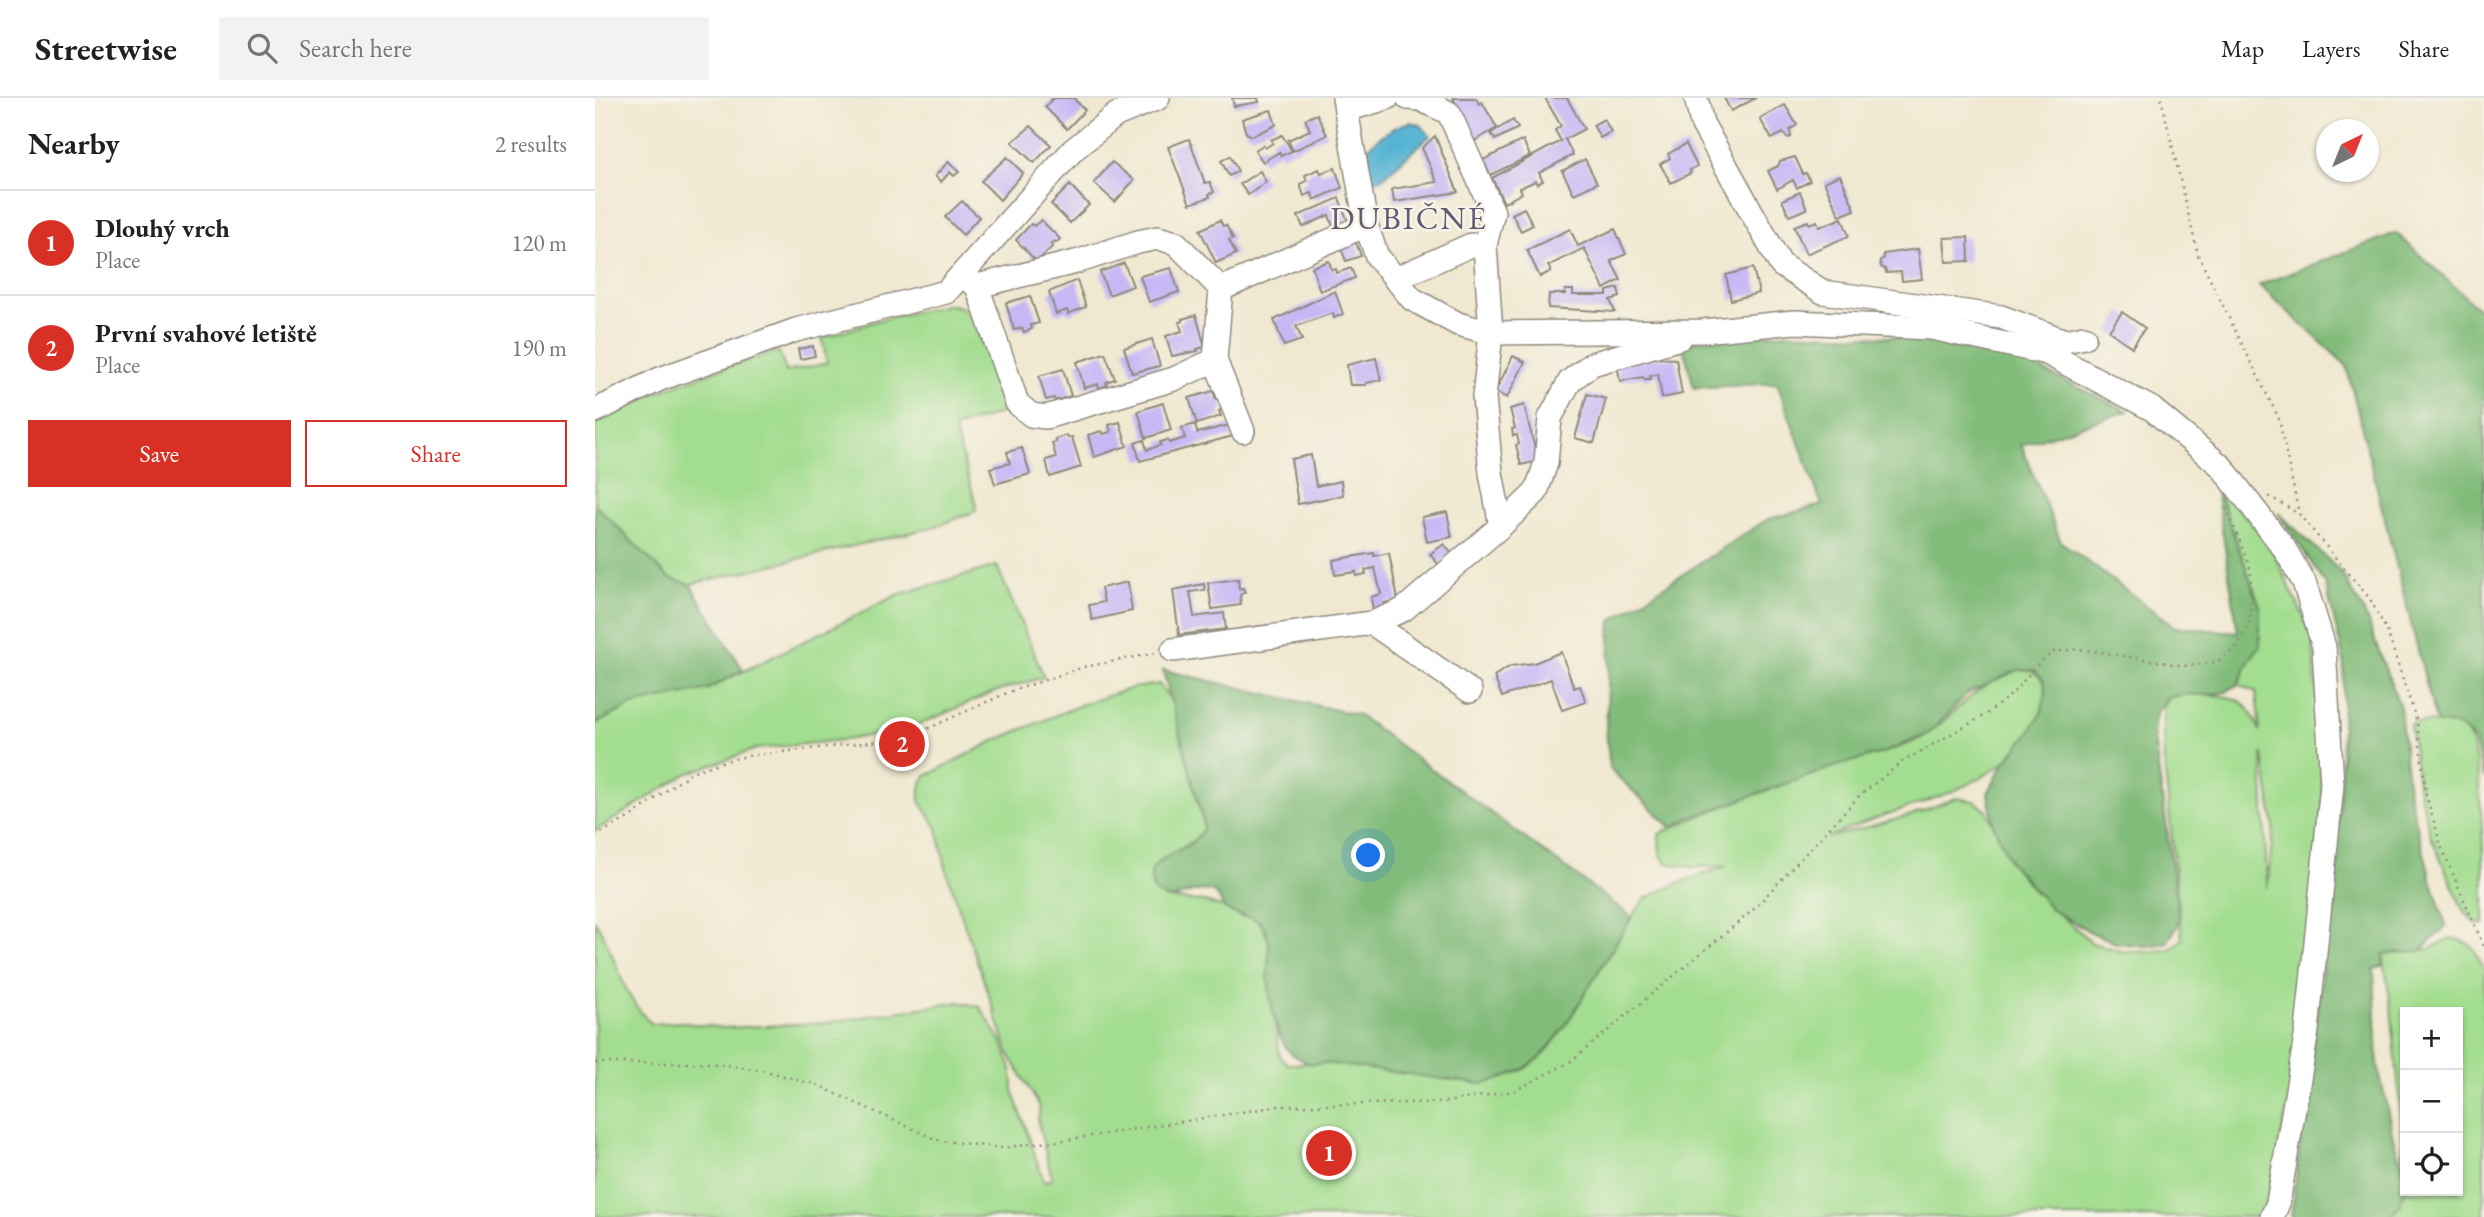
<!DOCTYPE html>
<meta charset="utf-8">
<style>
body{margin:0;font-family:"EB Garamond",serif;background:#f2f2f2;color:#202124}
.controls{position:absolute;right:21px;bottom:21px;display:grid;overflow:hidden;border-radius:0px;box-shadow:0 2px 5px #0004}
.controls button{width:63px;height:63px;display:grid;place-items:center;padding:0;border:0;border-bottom:2px solid #e0e0e0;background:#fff;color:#202124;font:35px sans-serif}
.compass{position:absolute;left:1721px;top:21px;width:63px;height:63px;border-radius:50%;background:#fff;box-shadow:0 2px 5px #0004;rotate:43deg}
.you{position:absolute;left:774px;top:758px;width:24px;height:24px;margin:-18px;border:5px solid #fff;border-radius:50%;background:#1a73e8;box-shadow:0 0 0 10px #1a73e833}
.badge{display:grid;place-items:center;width:46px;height:46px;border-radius:50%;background:#d93025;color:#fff;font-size:23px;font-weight:700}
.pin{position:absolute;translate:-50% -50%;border:4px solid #fff;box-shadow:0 2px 7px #0006}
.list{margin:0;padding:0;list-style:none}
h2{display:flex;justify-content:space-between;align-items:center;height:91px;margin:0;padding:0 28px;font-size:30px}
h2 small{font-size:23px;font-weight:400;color:#757577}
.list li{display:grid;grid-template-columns:46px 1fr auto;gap:21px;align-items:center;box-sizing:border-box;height:105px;padding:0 28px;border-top:2px solid #e0e0e0}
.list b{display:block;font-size:26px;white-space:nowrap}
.list p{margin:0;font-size:23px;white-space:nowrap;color:#757577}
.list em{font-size:23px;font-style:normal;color:#757577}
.actions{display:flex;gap:14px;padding:21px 28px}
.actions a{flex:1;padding:16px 0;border:2px solid #d93025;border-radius:0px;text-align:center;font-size:24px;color:#d93025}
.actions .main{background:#d93025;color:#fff}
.icon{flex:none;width:38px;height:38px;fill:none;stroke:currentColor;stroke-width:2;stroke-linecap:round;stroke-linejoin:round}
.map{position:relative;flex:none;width:1889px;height:1119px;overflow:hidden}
header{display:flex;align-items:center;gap:42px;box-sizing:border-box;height:98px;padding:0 35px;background:#fff;border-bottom:2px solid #e0e0e0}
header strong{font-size:33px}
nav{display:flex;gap:38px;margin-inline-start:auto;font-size:24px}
.search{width:490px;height:63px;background:#f2f2f2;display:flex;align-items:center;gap:18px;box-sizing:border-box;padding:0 24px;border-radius:0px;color:#757577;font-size:26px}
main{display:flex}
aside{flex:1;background:#fff}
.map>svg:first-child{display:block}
.green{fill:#a3dd8f;stroke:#67845d;stroke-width:2;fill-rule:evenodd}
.forest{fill:#82bc7a;stroke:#567452;stroke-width:2}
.water{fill:#52b2d1;stroke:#3e6e7e;stroke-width:2}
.building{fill:#c6b8f5}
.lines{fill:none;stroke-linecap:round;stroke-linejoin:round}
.minor-casing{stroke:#8e8a7e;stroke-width:26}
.path{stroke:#8e8a7e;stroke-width:2.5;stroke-dasharray:2 5;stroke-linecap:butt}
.minor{stroke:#fff;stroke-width:23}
.labels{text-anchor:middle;stroke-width:5;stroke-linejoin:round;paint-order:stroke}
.quarter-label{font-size:32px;letter-spacing:2px;fill:#615c72;stroke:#f7f3e8}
</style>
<header>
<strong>Streetwise</strong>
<div class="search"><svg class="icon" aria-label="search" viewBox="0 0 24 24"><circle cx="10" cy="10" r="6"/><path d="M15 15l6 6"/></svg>Search here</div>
<nav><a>Map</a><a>Layers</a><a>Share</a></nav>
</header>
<main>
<aside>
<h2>Nearby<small>2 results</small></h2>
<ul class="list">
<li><span class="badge">1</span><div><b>Dlouhý vrch</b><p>Place</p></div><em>120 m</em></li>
<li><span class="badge">2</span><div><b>První svahové letiště</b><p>Place</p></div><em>190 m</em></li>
</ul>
<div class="actions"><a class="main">Save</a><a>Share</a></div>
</aside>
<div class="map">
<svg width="1889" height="1119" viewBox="0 0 1889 1119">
<rect width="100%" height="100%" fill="#f7f3e8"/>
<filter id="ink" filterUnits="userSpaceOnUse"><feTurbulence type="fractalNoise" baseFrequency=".0143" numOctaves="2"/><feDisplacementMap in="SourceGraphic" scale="14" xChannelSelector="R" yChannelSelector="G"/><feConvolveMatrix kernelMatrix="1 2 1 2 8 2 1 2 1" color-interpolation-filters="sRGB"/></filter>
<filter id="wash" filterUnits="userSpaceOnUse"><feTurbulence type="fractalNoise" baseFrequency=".00686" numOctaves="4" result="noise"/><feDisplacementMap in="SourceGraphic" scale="28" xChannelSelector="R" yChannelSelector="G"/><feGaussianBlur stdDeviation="1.57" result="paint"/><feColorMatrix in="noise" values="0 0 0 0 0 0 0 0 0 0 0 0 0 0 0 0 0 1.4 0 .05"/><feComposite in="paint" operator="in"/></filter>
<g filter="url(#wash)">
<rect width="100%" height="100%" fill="#f0e8d0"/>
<g class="green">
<path d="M355 206C356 207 365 209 366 209 382 219 405 293 412 313L359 330 381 406V413L339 429 92 487 74 480 0 407V326L58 296 122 272 184 253 191 274 232 265 227 240 281 223Z"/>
<path d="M1620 385 1674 445 1718 539 1728 701 1701 968 1669 1119H6L0 1117V823C23 857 24 897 57 926L83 924 129 930 230 925 364 904 385 909 407 944 417 974 418 992 449 1084 457 1080 443 1024 445 1009 414 956 353 778 342 730 325 703V689L331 678 399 643 488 606 537 590 564 586 577 604 609 727C605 745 579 754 564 763L569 800 609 804 627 809 647 819H657L667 827 675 846 673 879 685 959 693 966 729 965 906 981 929 971 950 956 969 930 1040 814 1051 800 1091 782 1132 768 1096 769 1071 765 1065 756 1064 736C1120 710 1179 689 1237 669 1268 659 1305 654 1333 636 1355 622 1416 545 1447 581 1456 591 1449 610 1443 620 1433 636 1422 655 1407 666 1356 704 1288 712 1232 740L1313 718 1361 700 1379 703 1392 713 1415 764 1440 794 1497 845 1526 853 1554 854 1575 851 1587 842 1568 652V609L1573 600C1586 593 1631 596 1644 603 1655 608 1661 625 1665 633L1661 594 1643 586 1655 561 1665 548V509ZM1668 656 1679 728 1672 790 1667 657Z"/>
<path d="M402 468 449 579 399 594 320 628 257 641 161 651 91 676 0 733V626L37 607 113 591 302 497Z"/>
<path d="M1818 625C1834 625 1859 621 1871 633 1889 658 1889 786 1889 826H1881L1868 812 1836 739 1824 692 1815 627Z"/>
<path d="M1855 840C1879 844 1880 850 1889 872V1119H1794L1797 1117 1809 1095 1808 1037 1796 907 1788 856 1835 851ZM1810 914H1863V1093H1810Z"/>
</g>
<g class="forest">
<path d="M1801 135 1889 216V680C1880 647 1883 628 1843 625L1840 620 1751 267 1664 187Z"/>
<path d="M1189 235 1320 240 1424 261 1533 313 1426 347 1466 444 1580 529 1643 534 1620 385 1665 509V548L1655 561 1643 586 1631 594 1610 597 1592 596 1571 600 1561 616 1558 634 1584 818 1582 829 1571 845 1552 848 1521 845 1496 834 1458 813 1415 764 1399 728 1393 695 1409 665 1431 639 1446 616 1451 594 1448 581 1439 572H1423L1373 595 1333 636 1290 654 1239 669 1094 720 1077 730 1015 671 1011 632 1016 523 1173 421 1227 407 1182 285 1099 290 1087 244Z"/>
<path d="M0 407 74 480 95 486 148 572 113 591 37 607 0 626Z"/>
<path d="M1683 415 1746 474 1769 514 1805 609 1814 697 1835 778 1851 828 1825 853 1788 856 1789 867 1779 871 1783 967 1799 1044 1809 1073V1095L1805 1107 1794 1119H1696L1730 851 1745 701 1749 563 1731 487Z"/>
<path d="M568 572 763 617 1037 819 969 930 946 959 929 971 906 981 886 986 729 965 715 966C708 962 698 959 693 952 680 936 675 900 673 880 672 862 678 845 668 828 660 815 641 820 630 811 626 807 626 801 622 797 610 786 588 797 576 801L560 795C539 752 602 759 609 727Z"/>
</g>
<path class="water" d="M816 24 826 27 835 38 786 81C769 86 770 65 771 52 783 39 799 28 816 24Z"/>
<g id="blocks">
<g class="building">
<path d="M458 0H481L480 2 490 12 472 31 450 9Z"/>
<path d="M637 0H663L664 4 639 8Z"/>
<path d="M858 0H881L884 6 887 4 902 30 879 43Z"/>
<path d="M950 0H972L989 31 970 41 978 57 944 75 948 83 942 86 940 83 925 90 927 95 909 105 897 80 966 43 960 32 966 28Z"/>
<path d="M1129 0H1161L1136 13Z"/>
<path d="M1190 7 1202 27 1195 32 1196 39 1192 40 1188 35 1177 41 1165 21Z"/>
<path d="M676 12 681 27 657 38 651 35 647 21Z"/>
<path d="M722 16 732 37 698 53 693 42 715 32 710 21Z"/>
<path d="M1009 21 1016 34 1005 40 998 27Z"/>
<path d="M918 22 923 30 900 42 896 35Z"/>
<path d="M436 28 456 47 439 65 417 44Z"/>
<path d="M687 37 697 53 686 58 684 54 668 64 660 52 668 47 670 50 678 45 676 42Z"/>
<path d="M840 38 863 94 799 104 797 91 842 84 827 50Z"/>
<path d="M594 41 610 85 615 84 619 94 614 96 615 99 595 106 573 49Z"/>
<path d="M928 42 935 58 895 77 888 62Z"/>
<path d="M1091 46 1102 68 1095 72 1096 75 1076 85 1065 66 1075 60 1073 56Z"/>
<path d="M635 58 643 73 634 78 626 63Z"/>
<path d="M412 59 428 75 405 102 386 83Z"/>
<path d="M1200 59 1208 76 1211 75 1215 83 1202 90 1198 82 1182 91 1173 73 1183 68 1185 63Z"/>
<path d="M990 61 1002 85 979 96 967 73Z"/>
<path d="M353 64 364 74 359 78 355 74 346 84 340 78Z"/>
<path d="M517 64 539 82 520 104 499 85Z"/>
<path d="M740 70 747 90 719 102 717 95 709 98 705 86 712 83 710 77 724 71 726 75Z"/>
<path d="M665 73 671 84 653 97 645 86Z"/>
<path d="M1245 77 1260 112 1245 118 1229 84Z"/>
<path d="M475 87 494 107 475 125 456 106Z"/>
<path d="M1205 94 1212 111 1194 118 1187 102Z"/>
<path d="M744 100 754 126 739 132 734 117 708 129 703 118Z"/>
<path d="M367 103 384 119 368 137 350 119Z"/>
<path d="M929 110 938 127 926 133 917 116Z"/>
<path d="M1247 120 1254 138 1211 156 1199 128 1213 123 1214 126 1222 123 1224 129Z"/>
<path d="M446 122 465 141 461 145 459 143 455 146 458 148 442 164 421 142 436 126 439 128Z"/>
<path d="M625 122 628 128 631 127 638 140 634 142 641 156 621 165 605 132Z"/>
<path d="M975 131 983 148 1020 131 1031 156 1016 163 1026 182 1009 191 989 150 953 168 956 173 945 179 932 152Z"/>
<path d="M759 139 766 158 751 163 744 145Z"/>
<path d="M1373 139 1374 163 1351 164 1349 140Z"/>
<path d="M1323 151 1327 181 1307 183 1306 174 1291 175 1290 171 1286 169 1285 163 1289 160 1288 156Z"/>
<path d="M734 163 737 172 741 171 742 175 756 170 760 180 725 193 717 169Z"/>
<path d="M529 165 538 188 514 197 505 174Z"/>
<path d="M576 170 584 194 554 204 545 178Z"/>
<path d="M1158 170 1164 195 1136 202 1131 177Z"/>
<path d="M482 182 491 209 473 216 472 212 461 216 454 194Z"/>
<path d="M1023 190 1025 199 1015 202 1020 214 953 210 954 196H970V192H978V197H1012V193Z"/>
<path d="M740 193 748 216 739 220 738 215 701 228 707 242 689 248 679 222Z"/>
<path d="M435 198 444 225 436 227 437 231 429 234 427 230 419 232 411 205Z"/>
<path d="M1527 214 1550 230 1537 249 1514 233Z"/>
<path d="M601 217 610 249 602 251 603 253 577 258 571 238 587 233 584 224 588 223 587 221Z"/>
<path d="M557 241 565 268 537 275 529 250Z"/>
<path d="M218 248 220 258 205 261 203 251Z"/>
<path d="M510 255 520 281 511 284 512 287 504 290 503 286 489 290 482 264Z"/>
<path d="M918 258 930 264 912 300 900 294Z"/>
<path d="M781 260 786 282 771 285V287H755L752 267Z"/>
<path d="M1060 260 1081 261 1087 296 1067 300 1063 276 1055 278 1056 281H1049L1048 279 1025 283 1022 266Z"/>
<path d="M468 271 476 298 460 303 459 300 451 302 444 278Z"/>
<path d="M618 293 621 301 625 300 628 311 624 313 626 318 602 326 594 300Z"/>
<path d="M992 296 1011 301 999 345 980 340Z"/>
<path d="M568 305 576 332 551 340 543 313Z"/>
<path d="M929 307 943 363 926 367 921 347 924 346 922 337 918 338 917 331 920 330 915 311Z"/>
<path d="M525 324 532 348 499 359 493 337 507 333 508 336 516 334 514 327Z"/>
<path d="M600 326 602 335 635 327 638 338 545 363 540 345 549 342 552 352 566 347 565 344 573 342 574 345 590 340 587 330Z"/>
<path d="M472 337 473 340 477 339 486 369 455 379 451 362 461 359 457 345 461 344 460 341Z"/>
<path d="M427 350 435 376 400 386 395 370 415 365 412 354Z"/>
<path d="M716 357 721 388 746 383 748 397 703 406 696 361Z"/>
<path d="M852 414 857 439 832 444 827 419Z"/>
<path d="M849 446 857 456 843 466 835 456Z"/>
<path d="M779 455V458L794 455 803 502 789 505 790 510 778 513 776 499 786 496 780 470 770 472 771 476 761 478V474L740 477 738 462Z"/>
<path d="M643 481 644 491 648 490 650 494 645 497 646 507 617 511 613 485Z"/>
<path d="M533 484 537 513 497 522 494 507 509 504 506 490Z"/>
<path d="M609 486 610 492 595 494 599 519 629 515 631 531 584 537 578 492Z"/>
<path d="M966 554 979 590 985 588 991 604 967 612 956 581 907 599 899 578 916 568 939 565Z"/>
</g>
</g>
</g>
<g filter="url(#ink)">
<use href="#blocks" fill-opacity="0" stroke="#8e8a7e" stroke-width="2"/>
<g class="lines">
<g class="minor-casing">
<g id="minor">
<path d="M749 0 771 127 782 158 817 201 863 226 896 235 1108 233 1199 224 1337 230 1452 255 1557 311 1626 368 1689 450 1709 484 1729 549 1737 687 1712 933 1683 1105 1677 1119"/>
<path d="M813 0 825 1 854 15 898 114 890 147 896 235 889 299 896 375 906 428"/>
<path d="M1101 0 1107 25 1186 167 1228 194 1406 219 1470 243 1489 239"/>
<path d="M751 12 792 0"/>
<path d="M367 178 382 188 422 305 436 317 451 319 579 281 620 262 626 191 581 145 563 140 543 144 481 164 382 188"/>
<path d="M800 181 876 147H890"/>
<path d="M626 191 771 127"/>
<path d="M620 262 648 333"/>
<path d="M0 313 65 281 201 232 351 194 478 52 521 17 563 0"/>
<path d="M777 525 875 593"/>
<path d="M578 552 777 525 808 512 906 428 941 394 951 365 955 320 975 283 997 266 1085 240"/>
</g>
</g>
<g class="path">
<path d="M1566 0 1603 157 1684 321 1704 416"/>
<path d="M1674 398 1704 416 1775 501 1792 533 1822 624 1831 697 1846 748 1889 849"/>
<path d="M0 738 35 719 97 674 130 663 152 658 285 643 334 630 414 594 489 569 561 555"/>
<path d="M0 965H116L167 972 222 987 342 1042 405 1050 478 1041 684 1008 851 1004 919 993 975 964 1157 813 1265 697 1307 664 1390 617 1417 596 1442 567 1458 554 1484 551 1592 568 1622 564 1642 549 1655 524 1656 472 1630 406"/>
</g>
<use href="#minor" class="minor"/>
</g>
</g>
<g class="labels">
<g class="quarter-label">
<text x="814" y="131">DUBIČNÉ</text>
</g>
</g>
</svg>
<div class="controls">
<button>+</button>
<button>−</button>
<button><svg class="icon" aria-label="locate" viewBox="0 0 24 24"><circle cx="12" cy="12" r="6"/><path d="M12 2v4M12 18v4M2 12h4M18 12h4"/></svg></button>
</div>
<svg class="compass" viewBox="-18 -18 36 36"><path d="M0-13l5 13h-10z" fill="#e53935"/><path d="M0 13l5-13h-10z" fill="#757577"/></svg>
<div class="you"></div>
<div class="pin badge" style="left:734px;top:1055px">1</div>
<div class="pin badge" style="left:307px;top:646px">2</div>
</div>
</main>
